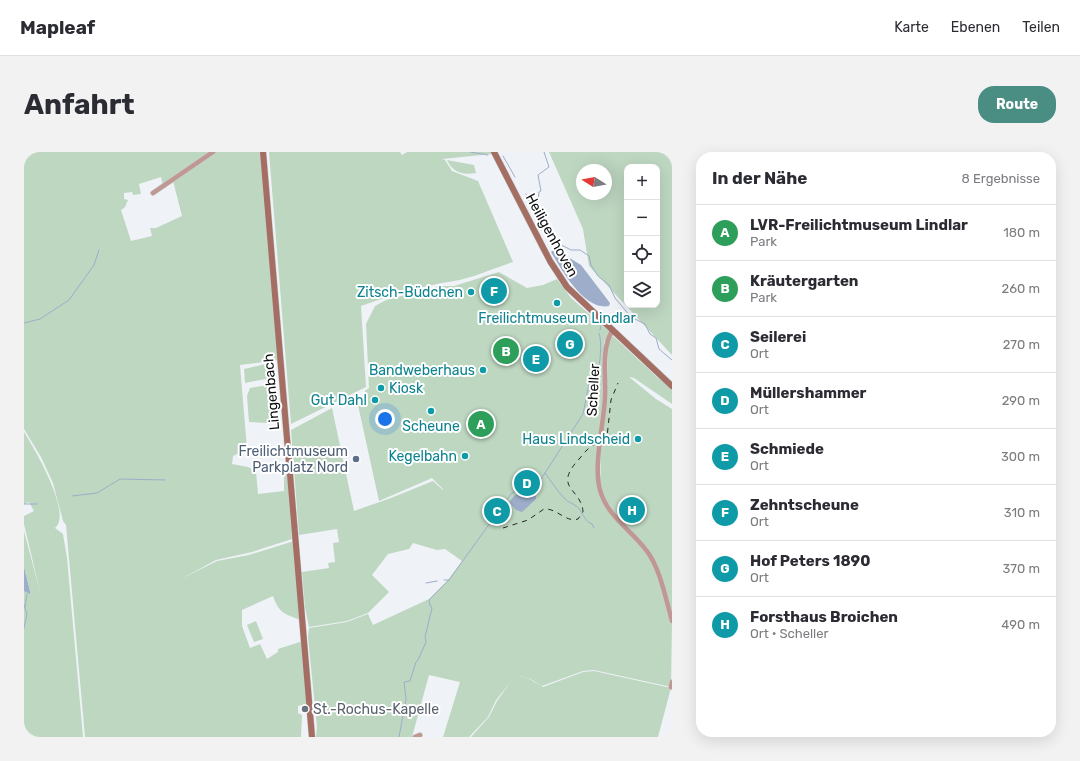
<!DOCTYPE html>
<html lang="de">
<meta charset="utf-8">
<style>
body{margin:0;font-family:Rubik,sans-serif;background:#f2f2f3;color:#2b2b33}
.controls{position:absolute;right:12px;top:12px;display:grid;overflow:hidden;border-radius:8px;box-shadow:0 4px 16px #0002}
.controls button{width:36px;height:36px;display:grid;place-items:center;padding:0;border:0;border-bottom:1px solid #e1e1e2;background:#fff;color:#2b2b33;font:20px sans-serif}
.compass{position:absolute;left:552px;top:12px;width:36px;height:36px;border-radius:50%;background:#fff;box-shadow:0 4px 16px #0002;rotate:281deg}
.you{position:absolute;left:361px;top:267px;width:14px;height:14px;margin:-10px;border:3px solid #fff;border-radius:50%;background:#1a73e8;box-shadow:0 0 0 6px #1a73e833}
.badge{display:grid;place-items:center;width:26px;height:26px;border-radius:50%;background:#4a8e83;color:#fff;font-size:13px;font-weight:700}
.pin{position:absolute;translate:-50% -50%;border:2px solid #fff;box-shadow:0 1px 4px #0006}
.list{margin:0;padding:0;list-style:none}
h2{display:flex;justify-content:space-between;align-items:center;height:52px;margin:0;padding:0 16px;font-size:17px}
h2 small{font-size:13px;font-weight:400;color:#7c7c81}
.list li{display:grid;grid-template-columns:26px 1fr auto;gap:12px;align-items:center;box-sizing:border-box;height:56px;padding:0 16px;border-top:1px solid #e1e1e2}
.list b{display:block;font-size:15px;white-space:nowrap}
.list p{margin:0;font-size:13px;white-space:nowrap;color:#7c7c81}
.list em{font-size:13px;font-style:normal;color:#7c7c81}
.icon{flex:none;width:22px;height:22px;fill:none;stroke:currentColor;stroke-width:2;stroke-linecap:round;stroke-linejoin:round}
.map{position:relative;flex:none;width:648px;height:585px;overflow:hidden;border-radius:16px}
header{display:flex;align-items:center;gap:24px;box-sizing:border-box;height:56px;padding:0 20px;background:#fff;border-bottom:1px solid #e1e1e2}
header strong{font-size:19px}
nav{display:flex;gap:22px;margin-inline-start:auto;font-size:14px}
.intro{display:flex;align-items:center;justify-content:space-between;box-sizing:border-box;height:96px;padding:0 24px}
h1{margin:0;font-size:28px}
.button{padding:10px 18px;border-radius:16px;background:#4a8e83;color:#fff;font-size:14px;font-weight:700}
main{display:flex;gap:24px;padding:0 24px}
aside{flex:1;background:#fff;border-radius:16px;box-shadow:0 4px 16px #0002}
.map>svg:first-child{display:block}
.green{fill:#bed7c1;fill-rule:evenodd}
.water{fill:#9dadca}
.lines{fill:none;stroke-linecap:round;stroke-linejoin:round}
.stream{stroke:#9dadca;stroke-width:1}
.street-casing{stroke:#cbcdd2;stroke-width:5.5}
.secondary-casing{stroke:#cbcdd2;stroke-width:7}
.street{stroke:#bf9991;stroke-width:4.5}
.secondary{stroke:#a46e63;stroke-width:6}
.rail{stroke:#252627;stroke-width:1;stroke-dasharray:5 5;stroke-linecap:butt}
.culture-dot{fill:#0f9aa8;stroke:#fff;stroke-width:1.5}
.service-dot{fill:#5c6f8a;stroke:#fff;stroke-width:1.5}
.worship-dot{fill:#6b7280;stroke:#fff;stroke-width:1.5}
.labels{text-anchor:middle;stroke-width:4;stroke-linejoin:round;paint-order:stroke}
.street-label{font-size:14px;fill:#0c0d0e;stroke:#fff}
.culture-label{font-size:14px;fill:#0d838f;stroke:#fff;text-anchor:end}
.service-label{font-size:14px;fill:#4e5e75;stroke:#fff;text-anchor:end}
.worship-label{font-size:14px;fill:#5b616d;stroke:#fff;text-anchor:start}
</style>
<header>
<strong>Mapleaf</strong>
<nav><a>Karte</a><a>Ebenen</a><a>Teilen</a></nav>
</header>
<div class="intro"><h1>Anfahrt</h1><a class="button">Route</a></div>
<main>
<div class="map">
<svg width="648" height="585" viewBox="0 0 648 585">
<rect width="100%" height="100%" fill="#eff2f7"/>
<g class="green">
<path d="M0 0H187L139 34 137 25 115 32 117 42 109 43 108 40 100 41V47L104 48 101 55 97 58 107 89 128 84 126 76H132L158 64 149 29 190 0H237L255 208 216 213 223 297 209 304 208 312 224 315 232 319 234 342 260 339V319H263L268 387 228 400 192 408 157 427 193 409 225 403 270 389 277 468C260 462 255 461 249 444L218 458V474L226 496 236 492 243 507 254 500V497L279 489 285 551 274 554V561L278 563 277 585H61L42 373 39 369 29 331 17 305 0 277Z"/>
<path d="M245 0H376L378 3 383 0H467L468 2 418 7 421 8 428 19 454 29 489 110C470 116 449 126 430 129 398 134 367 143 337 154L342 235 267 272Z"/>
<path d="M525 0H648V203L565 114 559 77ZM603 15H633V153H603ZM558 18H582V42H558Z"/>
<path d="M423 8 450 13 452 21C439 23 429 21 423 8Z"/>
<path d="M475 120 503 136 519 133 533 127 547 146 586 180 580 190 578 266 574 289 573 326 580 350 627 407 636 429 648 471 647 535 570 518 559 519 518 534C511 530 503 523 495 525H502L519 535 559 520 570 519 647 536 634 585H447L465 565 473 549 486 531 472 548 464 565 445 585H419L436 530 405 523 388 585H292L293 575 284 485 285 476 323 470 344 462 349 473 405 447 424 428 438 409 421 397 413 398 389 391 385 397 364 402 348 423 365 440 344 461 323 469 285 475 281 455 278 420 305 416 304 411 311 410 309 391 315 390 313 377 275 383 267 278 308 256 330 359 367 346 409 329 419 338V337L408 326 355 349 332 244 341 243V239L345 236 342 172 351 154 362 148 416 134H430Z"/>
<path d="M589 184 634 226 648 236V252L610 226 605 225 632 247 648 257V466L631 411 592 365 577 338V295L582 256 584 192Z"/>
<path d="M250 210 252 225 221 231 220 217Z"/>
<path d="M251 232 253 257 244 271 225 270 223 244 226 236Z"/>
<path d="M0 280C10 296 49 362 31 376L39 382 43 406 59 585H0V439H6L0 415V379L16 440 0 372V364L10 359 5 350 0 352Z"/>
<path d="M232 469 239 487 230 490 223 473Z"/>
</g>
<g class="water">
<path d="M531 97 557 113 586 151 585 154C560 159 538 118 527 100Z"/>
<path d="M508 342 512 344V347L498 360 492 358 486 351 484 354 483 353 491 343Z"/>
<path d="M0 415 6 439V442L0 439Z"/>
</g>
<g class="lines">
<g class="stream">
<path d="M446 0 464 3"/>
<path d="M520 0 525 15 514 23 517 39 515 40 513 58 520 70 526 87 547 98H556L565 104 567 113 574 124 585 133 591 146 607 165 621 172 626 182 632 186 635 197 648 208"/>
<path d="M479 4 491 25"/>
<path d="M502 42 507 53 512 58"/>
<path d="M583 168C590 159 598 167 607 165"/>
<path d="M0 171 16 167 45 148 70 113 75 98"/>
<path d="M576 178 577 174"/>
<path d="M521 321C528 330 533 339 541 347 545 351 552 352 556 358 559 363 562 370 568 372L570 376"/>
<path d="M48 344 73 341 96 327 141 328"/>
<path d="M0 352H13"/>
<path d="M472 365 483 353"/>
<path d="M420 428H425L487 342 491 339 510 338 559 262 566 227C567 223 569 224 572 221 577 215 578 188 575 181"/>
<path d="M402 431 413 429"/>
<path d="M0 453 3 462 0 476"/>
<path d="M1 455 3 442"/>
<path d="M375 585 382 547 380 530 386 529 392 510 394 508 402 490 401 485 408 456 406 453 405 448 425 428"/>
</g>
<g class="street-casing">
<g id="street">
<path d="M129 41 189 0"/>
<path d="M588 179C577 198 582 223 581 245 580 272 569 312 576 338 583 364 607 378 622 398 636 415 642 448 648 469"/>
<path d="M647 535 648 530"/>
<path d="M391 585 396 583"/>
</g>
</g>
<g class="secondary-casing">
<g id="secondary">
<path d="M239 0 288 585"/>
<path d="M470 0 526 109 543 135 648 234"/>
</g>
</g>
<use href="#street" class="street"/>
<use href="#secondary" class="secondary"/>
<g class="rail">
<path d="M580 290 583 285 587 248 594 231"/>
<path d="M479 376 504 368 520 357C533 356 542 371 554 367L559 360C558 336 527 337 556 306 561 300 566 293 573 292"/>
</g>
</g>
<g class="culture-dot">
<circle cx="447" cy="140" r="4"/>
<circle cx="533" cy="151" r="4"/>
<circle cx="459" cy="218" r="4"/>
<circle cx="357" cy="236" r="4"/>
<circle cx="351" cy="248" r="4"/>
<circle cx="407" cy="259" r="4"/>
<circle cx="614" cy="287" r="4"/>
<circle cx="441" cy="304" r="4"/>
</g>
<circle class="service-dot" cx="332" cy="307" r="4"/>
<circle class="worship-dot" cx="281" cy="557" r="4"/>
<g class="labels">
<g class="street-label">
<text transform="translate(528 83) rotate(61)" y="5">Heiligenhoven</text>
<text transform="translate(569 238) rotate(-87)" y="5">Scheller</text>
<text transform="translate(247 240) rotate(-95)" y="5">Lingenbach</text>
</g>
<g class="culture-label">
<text x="439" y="145">Zitsch-Büdchen</text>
<text x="533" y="171" text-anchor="middle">Freilichtmuseum Lindlar</text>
<text x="451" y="223">Bandweberhaus</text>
<text x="365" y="241" text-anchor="start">Kiosk</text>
<text x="343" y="253">Gut Dahl</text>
<text x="407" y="279" text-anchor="middle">Scheune</text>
<text x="606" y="292">Haus Lindscheid</text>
<text x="433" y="309">Kegelbahn</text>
</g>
<g class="service-label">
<text x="324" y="304">Freilichtmuseum<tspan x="324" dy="16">Parkplatz Nord</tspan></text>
</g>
<g class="worship-label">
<text x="289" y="562">St.-Rochus-Kapelle</text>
</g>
</g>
</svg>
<div class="controls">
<button>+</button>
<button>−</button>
<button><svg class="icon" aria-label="locate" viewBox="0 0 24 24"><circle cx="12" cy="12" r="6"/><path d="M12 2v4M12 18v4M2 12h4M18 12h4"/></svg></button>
<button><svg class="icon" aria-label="layers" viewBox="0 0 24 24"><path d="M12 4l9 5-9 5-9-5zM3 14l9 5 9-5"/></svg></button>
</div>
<svg class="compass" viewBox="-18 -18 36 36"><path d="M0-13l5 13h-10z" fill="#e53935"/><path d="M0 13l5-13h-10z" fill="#7c7c81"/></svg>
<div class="you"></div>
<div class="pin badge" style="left:457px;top:272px;background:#2e9e5b">A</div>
<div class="pin badge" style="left:482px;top:199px;background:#2e9e5b">B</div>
<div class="pin badge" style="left:473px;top:359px;background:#0f9aa8">C</div>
<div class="pin badge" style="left:503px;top:331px;background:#0f9aa8">D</div>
<div class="pin badge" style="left:512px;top:207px;background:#0f9aa8">E</div>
<div class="pin badge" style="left:470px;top:139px;background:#0f9aa8">F</div>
<div class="pin badge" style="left:546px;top:192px;background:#0f9aa8">G</div>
<div class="pin badge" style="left:608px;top:358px;background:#0f9aa8">H</div>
</div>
<aside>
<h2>In der Nähe<small>8 Ergebnisse</small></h2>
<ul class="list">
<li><span class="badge" style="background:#2e9e5b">A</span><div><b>LVR-Freilichtmuseum Lindlar</b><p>Park</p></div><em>180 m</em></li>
<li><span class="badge" style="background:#2e9e5b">B</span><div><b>Kräutergarten</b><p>Park</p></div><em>260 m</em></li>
<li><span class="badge" style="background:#0f9aa8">C</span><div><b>Seilerei</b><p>Ort</p></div><em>270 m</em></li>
<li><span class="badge" style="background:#0f9aa8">D</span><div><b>Müllershammer</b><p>Ort</p></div><em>290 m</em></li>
<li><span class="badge" style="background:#0f9aa8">E</span><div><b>Schmiede</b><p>Ort</p></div><em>300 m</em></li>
<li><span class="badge" style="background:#0f9aa8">F</span><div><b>Zehntscheune</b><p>Ort</p></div><em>310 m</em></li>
<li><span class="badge" style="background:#0f9aa8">G</span><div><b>Hof Peters 1890</b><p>Ort</p></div><em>370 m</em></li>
<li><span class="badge" style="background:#0f9aa8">H</span><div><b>Forsthaus Broichen</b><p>Ort · Scheller</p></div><em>490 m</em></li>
</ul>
</aside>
</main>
